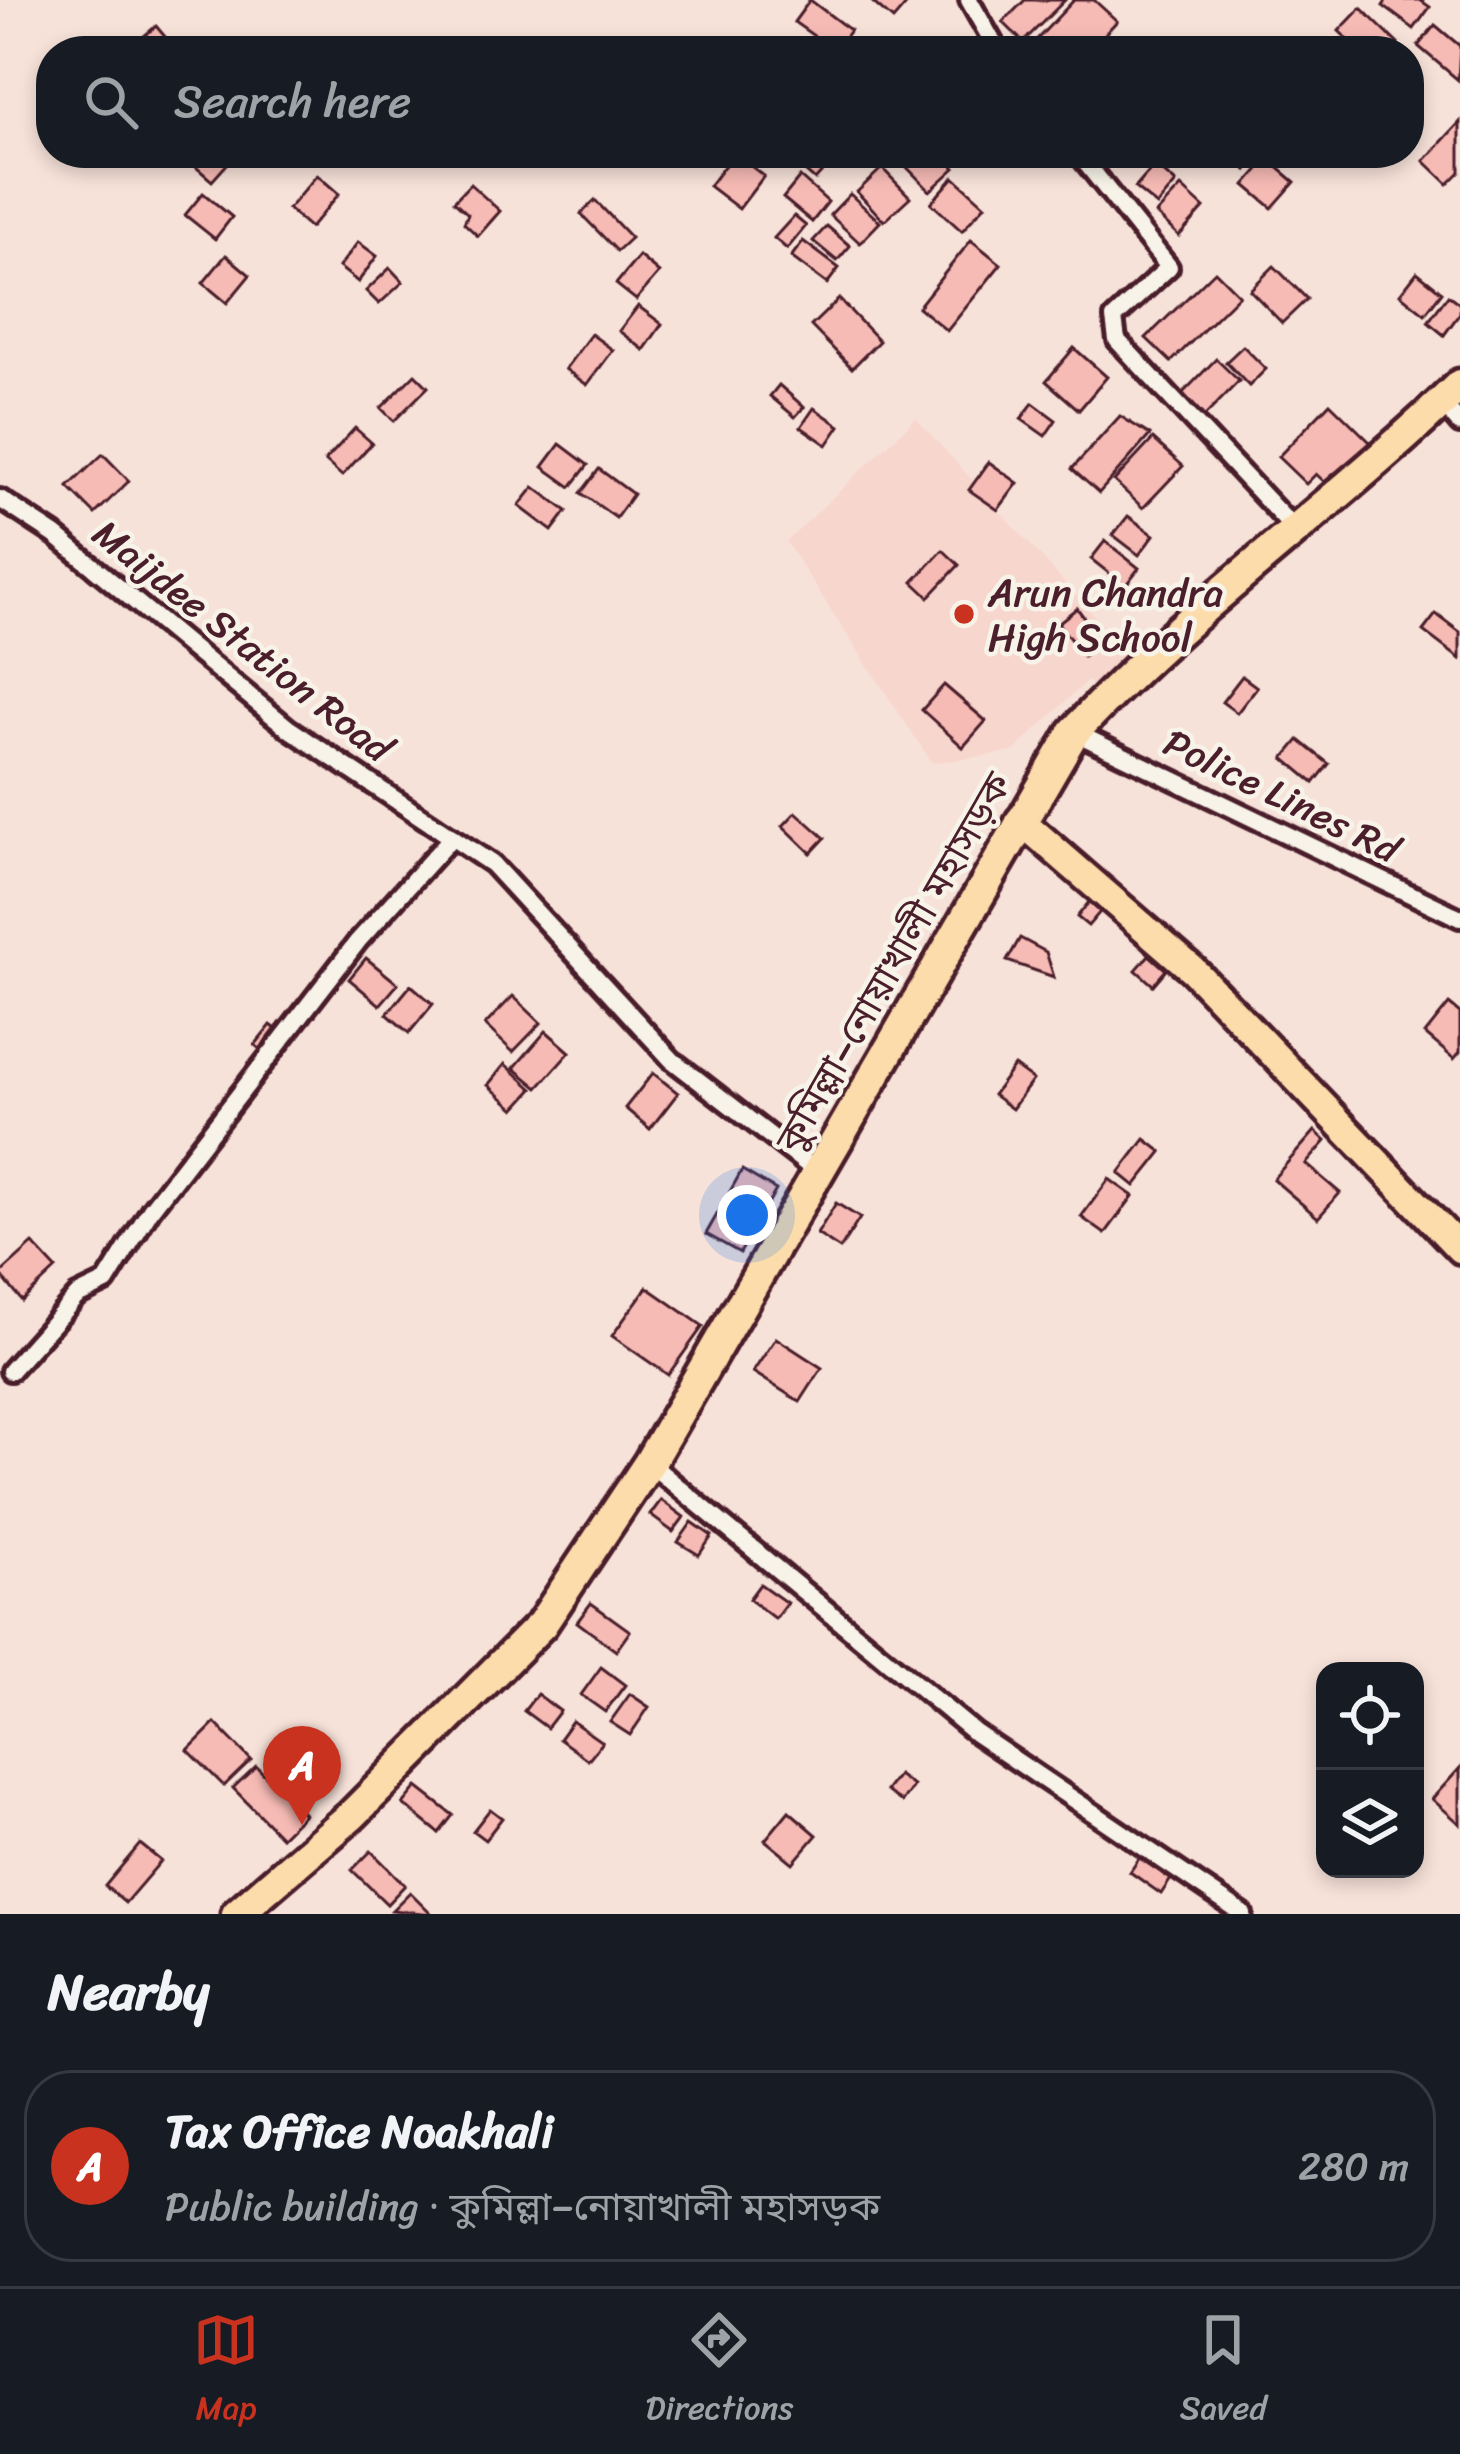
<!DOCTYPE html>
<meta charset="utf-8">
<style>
body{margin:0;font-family:Sriracha,"Noto Sans Bengali",sans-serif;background:#242831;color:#f1f3f6}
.controls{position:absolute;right:36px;bottom:36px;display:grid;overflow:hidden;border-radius:24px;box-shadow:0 6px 18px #0003}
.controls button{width:108px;height:108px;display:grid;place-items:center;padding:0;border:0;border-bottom:3px solid #363941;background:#171b24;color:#f1f3f6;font:60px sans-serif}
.you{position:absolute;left:747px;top:1215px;width:42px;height:42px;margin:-30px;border:9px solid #fff;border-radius:50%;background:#1a73e8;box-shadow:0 0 0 18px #1a73e833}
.badge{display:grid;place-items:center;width:78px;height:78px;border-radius:50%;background:#c8321e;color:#fff;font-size:39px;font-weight:700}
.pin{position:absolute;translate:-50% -99px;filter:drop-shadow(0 3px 6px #0008)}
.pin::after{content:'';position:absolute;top:63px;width:42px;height:36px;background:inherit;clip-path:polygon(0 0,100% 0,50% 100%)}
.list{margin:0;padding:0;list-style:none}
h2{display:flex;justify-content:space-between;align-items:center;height:156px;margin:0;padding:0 48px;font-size:51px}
h2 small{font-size:39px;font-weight:400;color:#9ea1a6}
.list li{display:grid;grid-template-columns:78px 1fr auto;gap:36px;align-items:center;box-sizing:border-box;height:192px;margin:0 24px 24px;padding:0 24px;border:3px solid #363941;border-radius:48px}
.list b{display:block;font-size:45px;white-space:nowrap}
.list p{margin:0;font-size:39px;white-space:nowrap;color:#9ea1a6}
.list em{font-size:39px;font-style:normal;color:#9ea1a6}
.icon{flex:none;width:66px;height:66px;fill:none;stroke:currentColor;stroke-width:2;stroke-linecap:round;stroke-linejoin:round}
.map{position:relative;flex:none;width:1460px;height:1914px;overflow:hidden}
.search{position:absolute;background:#171b24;box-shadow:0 6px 18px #0003;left:36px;right:36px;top:36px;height:132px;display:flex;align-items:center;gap:30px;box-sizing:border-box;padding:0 42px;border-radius:48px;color:#9ea1a6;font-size:45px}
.sheet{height:372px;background:#171b24}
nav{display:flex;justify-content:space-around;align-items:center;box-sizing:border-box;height:168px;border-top:3px solid #363941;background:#171b24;font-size:33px;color:#9ea1a6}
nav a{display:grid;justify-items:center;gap:6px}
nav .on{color:#c8321e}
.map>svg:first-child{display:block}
.built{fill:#f7d6ce}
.building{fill:#f7bbb5;stroke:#4a1f2b;stroke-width:3}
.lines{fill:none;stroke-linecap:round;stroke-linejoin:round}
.street-casing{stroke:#4a1f2b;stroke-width:26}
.primary-casing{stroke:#4a1f2b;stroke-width:36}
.highway-casing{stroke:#4a1f2b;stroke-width:39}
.street{stroke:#f7f3e8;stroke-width:16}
.primary{stroke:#fddcac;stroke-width:27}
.highway{stroke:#fddcac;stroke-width:30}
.poi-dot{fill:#c8321e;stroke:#f7f3e8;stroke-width:4.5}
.labels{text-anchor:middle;stroke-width:9;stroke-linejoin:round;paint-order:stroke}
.poi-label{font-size:39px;fill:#4a1f2b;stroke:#f7f3e8;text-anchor:start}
.street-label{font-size:39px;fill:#4a1f2b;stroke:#f7f3e8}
</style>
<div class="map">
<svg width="1460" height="1914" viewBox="0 0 1460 1914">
<rect width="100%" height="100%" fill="#f7e2d9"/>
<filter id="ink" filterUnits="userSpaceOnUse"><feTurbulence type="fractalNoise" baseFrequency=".00833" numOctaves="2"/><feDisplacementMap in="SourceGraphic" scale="24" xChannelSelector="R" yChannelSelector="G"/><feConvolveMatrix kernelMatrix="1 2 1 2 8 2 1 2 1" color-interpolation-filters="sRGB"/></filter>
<g filter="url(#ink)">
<path class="built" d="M916 418 1136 662 1103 696 1087 681 1013 752 932 763 786 542Z"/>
<g class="building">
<path d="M810 0 850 30 835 51 794 22Z"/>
<path d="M870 0H900L906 5 893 20Z"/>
<path d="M1025 0H1065L1023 42 1003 22Z"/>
<path d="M1074 0H1094L1117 21 1089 51H1026Z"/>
<path d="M1387 0H1420L1430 7 1414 29 1383 6Z"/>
<path d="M1361 8 1398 44 1391 51H1360L1339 31Z"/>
<path d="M1435 25 1460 46 1458 80 1418 46Z"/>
<path d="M156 26 177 51H128L127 50Z"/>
<path d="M1460 122V172L1448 184 1424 161Z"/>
<path d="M195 153H237L212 181 189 161Z"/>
<path d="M734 153 764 176 739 209 709 186Z"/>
<path d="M811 153 835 158 815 180 799 166Z"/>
<path d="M941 153 955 168 930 191 894 154Z"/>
<path d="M1226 153H1260L1247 170Z"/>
<path d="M1268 159 1295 182 1272 208 1245 185Z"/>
<path d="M1155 165 1176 183 1157 206 1135 188Z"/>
<path d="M882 168 910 197 884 221 857 192Z"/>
<path d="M317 175 339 194 310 228 288 209Z"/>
<path d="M800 177 828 202 812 222 783 198Z"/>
<path d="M954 177 985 205 962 231 931 203Z"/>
<path d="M470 184 500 211 478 236 464 223 468 214 454 201Z"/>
<path d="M1181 187 1204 208 1179 236 1156 214Z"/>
<path d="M203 193 232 217 215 239 185 215Z"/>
<path d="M850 194 880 222 860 243 830 215Z"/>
<path d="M595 200 631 238 617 251 581 214Z"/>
<path d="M794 216 806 226 787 249 774 238Z"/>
<path d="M827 226 850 246 837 261 813 241Z"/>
<path d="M971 240 1001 264 947 331 918 307Z"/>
<path d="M803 241 839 268 827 284 791 257Z"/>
<path d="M358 242 377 256 358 282 339 267Z"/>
<path d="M226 255 250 275 227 303 203 283Z"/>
<path d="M639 256 659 273 636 300 616 284Z"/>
<path d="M1274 266 1307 299 1282 323 1250 290Z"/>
<path d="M390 268 403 282 379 304 366 291Z"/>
<path d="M1215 271 1239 295 1171 362 1146 338Z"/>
<path d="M1417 272 1442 292 1425 314 1400 294Z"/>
<path d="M1448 295 1460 304V313L1444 335 1428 322Z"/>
<path d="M839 299 879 341 852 368 811 326Z"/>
<path d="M638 306 662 324 644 350 619 331Z"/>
<path d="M591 334 613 350 587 385 565 369Z"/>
<path d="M1243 346 1266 369 1249 386 1226 362Z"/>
<path d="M1074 348 1107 377 1079 410 1046 381Z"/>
<path d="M1216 359 1239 381 1200 421 1177 399Z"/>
<path d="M415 374 428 387 394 421 381 408Z"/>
<path d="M779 385 804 407 795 417 770 396Z"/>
<path d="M1033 403 1056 420 1045 436 1021 419Z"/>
<path d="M1330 403 1372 444 1330 487 1316 474 1306 484 1278 457Z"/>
<path d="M814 408 840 426 827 445 801 427Z"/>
<path d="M1120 416 1150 435 1099 493 1072 469Z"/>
<path d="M355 428 372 443 342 476 325 461Z"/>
<path d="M1153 439 1183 466 1143 508 1114 481Z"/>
<path d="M560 444 588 465 571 487 543 467Z"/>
<path d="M103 454 129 481 95 514 68 487Z"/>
<path d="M989 462 1018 483 998 510 969 490Z"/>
<path d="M599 469 633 494 616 518 581 493Z"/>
<path d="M534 487 567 511 552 531 519 506Z"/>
<path d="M1128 516 1154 535 1139 555 1113 535Z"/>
<path d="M1105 541 1139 568 1125 586 1091 559Z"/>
<path d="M943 550 959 565 929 597 913 582Z"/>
<path d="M1077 608 1102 642 1083 656 1058 623Z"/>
<path d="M1436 614 1460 632V659L1423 631Z"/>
<path d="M1242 676 1257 687 1237 713 1222 702Z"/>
<path d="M944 685 986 721 963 747 922 710Z"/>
<path d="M1299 740 1329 764 1314 783 1284 758Z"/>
<path d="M796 812 825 838 811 853 783 826Z"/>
<path d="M1089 902 1100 912 1088 926 1077 917Z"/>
<path d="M1020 938 1046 952 1054 977 1007 961Z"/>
<path d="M1149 955 1166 970 1153 985 1136 970Z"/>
<path d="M366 958 398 984 380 1005 349 979Z"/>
<path d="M411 985 433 1004 409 1033 387 1014Z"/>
<path d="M513 996 541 1023 513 1052 485 1025Z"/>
<path d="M1449 1004 1460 1013V1052L1454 1059 1425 1034Z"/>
<path d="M271 1025 285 1036 268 1056 255 1045Z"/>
<path d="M546 1031 570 1052 538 1088 514 1068Z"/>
<path d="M505 1064 533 1089 515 1109 488 1085Z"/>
<path d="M1014 1066 1033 1080 1012 1109 993 1095Z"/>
<path d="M653 1073 678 1093 650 1129 625 1108Z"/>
<path d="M1315 1131 1326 1141 1306 1164 1340 1193 1318 1218 1273 1179Z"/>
<path d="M1145 1139 1162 1152 1135 1186 1119 1173Z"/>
<path d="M742 1170 776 1190 740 1253 706 1234Z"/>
<path d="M1109 1179 1133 1196 1105 1234 1081 1217Z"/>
<path d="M836 1203 860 1218 840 1249 817 1234Z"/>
<path d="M33 1244 56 1269 22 1301 0 1274Z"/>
<path d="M647 1287 703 1326 668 1375 612 1336Z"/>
<path d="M776 1338 822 1368 800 1402 753 1372Z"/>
<path d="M661 1500 684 1517 673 1532 650 1515Z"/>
<path d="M692 1522 712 1536 699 1555 678 1542Z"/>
<path d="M760 1584 787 1603 775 1619 749 1599Z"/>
<path d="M591 1603 630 1631 616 1651 577 1622Z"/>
<path d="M601 1667 625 1685 605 1712 581 1695Z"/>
<path d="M537 1694 560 1711 547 1728 524 1711Z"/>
<path d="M630 1694 649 1707 630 1735 610 1722Z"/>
<path d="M572 1721 602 1742 588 1760 559 1739Z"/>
<path d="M215 1723 251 1760 224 1786 188 1750Z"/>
<path d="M256 1766 304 1814 281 1837 233 1788Z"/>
<path d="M1460 1768V1824L1432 1799Z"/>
<path d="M898 1775 913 1786 902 1802 886 1791Z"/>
<path d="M417 1787 453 1815 439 1833 403 1804Z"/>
<path d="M490 1809 502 1818 485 1840 473 1831Z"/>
<path d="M789 1811 817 1835 793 1863 765 1840Z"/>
<path d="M140 1844 161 1861 125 1903 105 1886Z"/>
<path d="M371 1851 405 1885 387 1904 352 1870Z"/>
<path d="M1140 1857 1171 1879 1161 1894 1130 1872Z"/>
<path d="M410 1892 432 1914 392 1910Z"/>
</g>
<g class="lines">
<g class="street-casing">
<g id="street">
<path d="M969 0 998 51"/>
<path d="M1078 153 1169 267 1114 318 1117 340 1295 530"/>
<path d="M1442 403 1460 424"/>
<path d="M0 499 55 535 288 728 492 864 672 1060 817 1172"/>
<path d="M1074 732 1460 918"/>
<path d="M10 1371 77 1296 106 1282 151 1209 358 941 452 837"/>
<path d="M649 1463 975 1733 1243 1914"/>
</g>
</g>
<g class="primary-casing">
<path id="primary" d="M1020 820 1193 970 1460 1249"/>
</g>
<g class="highway-casing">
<path id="highway" d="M237 1914 351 1816 542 1624 649 1463 1074 732C1192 605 1336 505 1460 385"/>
</g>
<use href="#street" class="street"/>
<use href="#primary" class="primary"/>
<use href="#highway" class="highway"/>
</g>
</g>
<circle class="poi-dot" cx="964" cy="614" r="12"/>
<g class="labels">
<g class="poi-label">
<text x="988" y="606">Arun Chandra<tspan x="988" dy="45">High School</tspan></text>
</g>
<g class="street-label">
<text transform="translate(243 640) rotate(38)" y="14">Maijdee Station Road</text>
<text transform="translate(1282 795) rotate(26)" y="14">Police Lines Rd</text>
<text transform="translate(893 962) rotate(-60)" y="14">কুমিল্লা–নোয়াখালী মহাসড়ক</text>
</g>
</g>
</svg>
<div class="controls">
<button><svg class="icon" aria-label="locate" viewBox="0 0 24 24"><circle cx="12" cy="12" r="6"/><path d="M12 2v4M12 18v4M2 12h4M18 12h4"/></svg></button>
<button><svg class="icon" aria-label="layers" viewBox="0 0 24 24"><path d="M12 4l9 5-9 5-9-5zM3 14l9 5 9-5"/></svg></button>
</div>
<div class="you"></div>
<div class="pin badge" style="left:302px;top:1825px">A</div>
<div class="search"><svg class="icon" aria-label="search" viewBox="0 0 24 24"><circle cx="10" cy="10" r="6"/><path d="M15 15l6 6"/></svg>Search here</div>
</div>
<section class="sheet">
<h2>Nearby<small></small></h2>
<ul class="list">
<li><span class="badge">A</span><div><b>Tax Office Noakhali</b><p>Public building · কুমিল্লা–নোয়াখালী মহাসড়ক</p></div><em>280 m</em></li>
</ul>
</section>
<nav>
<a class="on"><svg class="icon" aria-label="map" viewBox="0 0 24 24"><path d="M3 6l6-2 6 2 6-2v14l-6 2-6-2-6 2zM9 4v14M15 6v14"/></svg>Map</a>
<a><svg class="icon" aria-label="directions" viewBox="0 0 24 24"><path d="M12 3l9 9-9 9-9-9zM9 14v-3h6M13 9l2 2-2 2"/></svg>Directions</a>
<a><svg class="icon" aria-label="saved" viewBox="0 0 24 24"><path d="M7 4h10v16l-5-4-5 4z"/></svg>Saved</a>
</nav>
